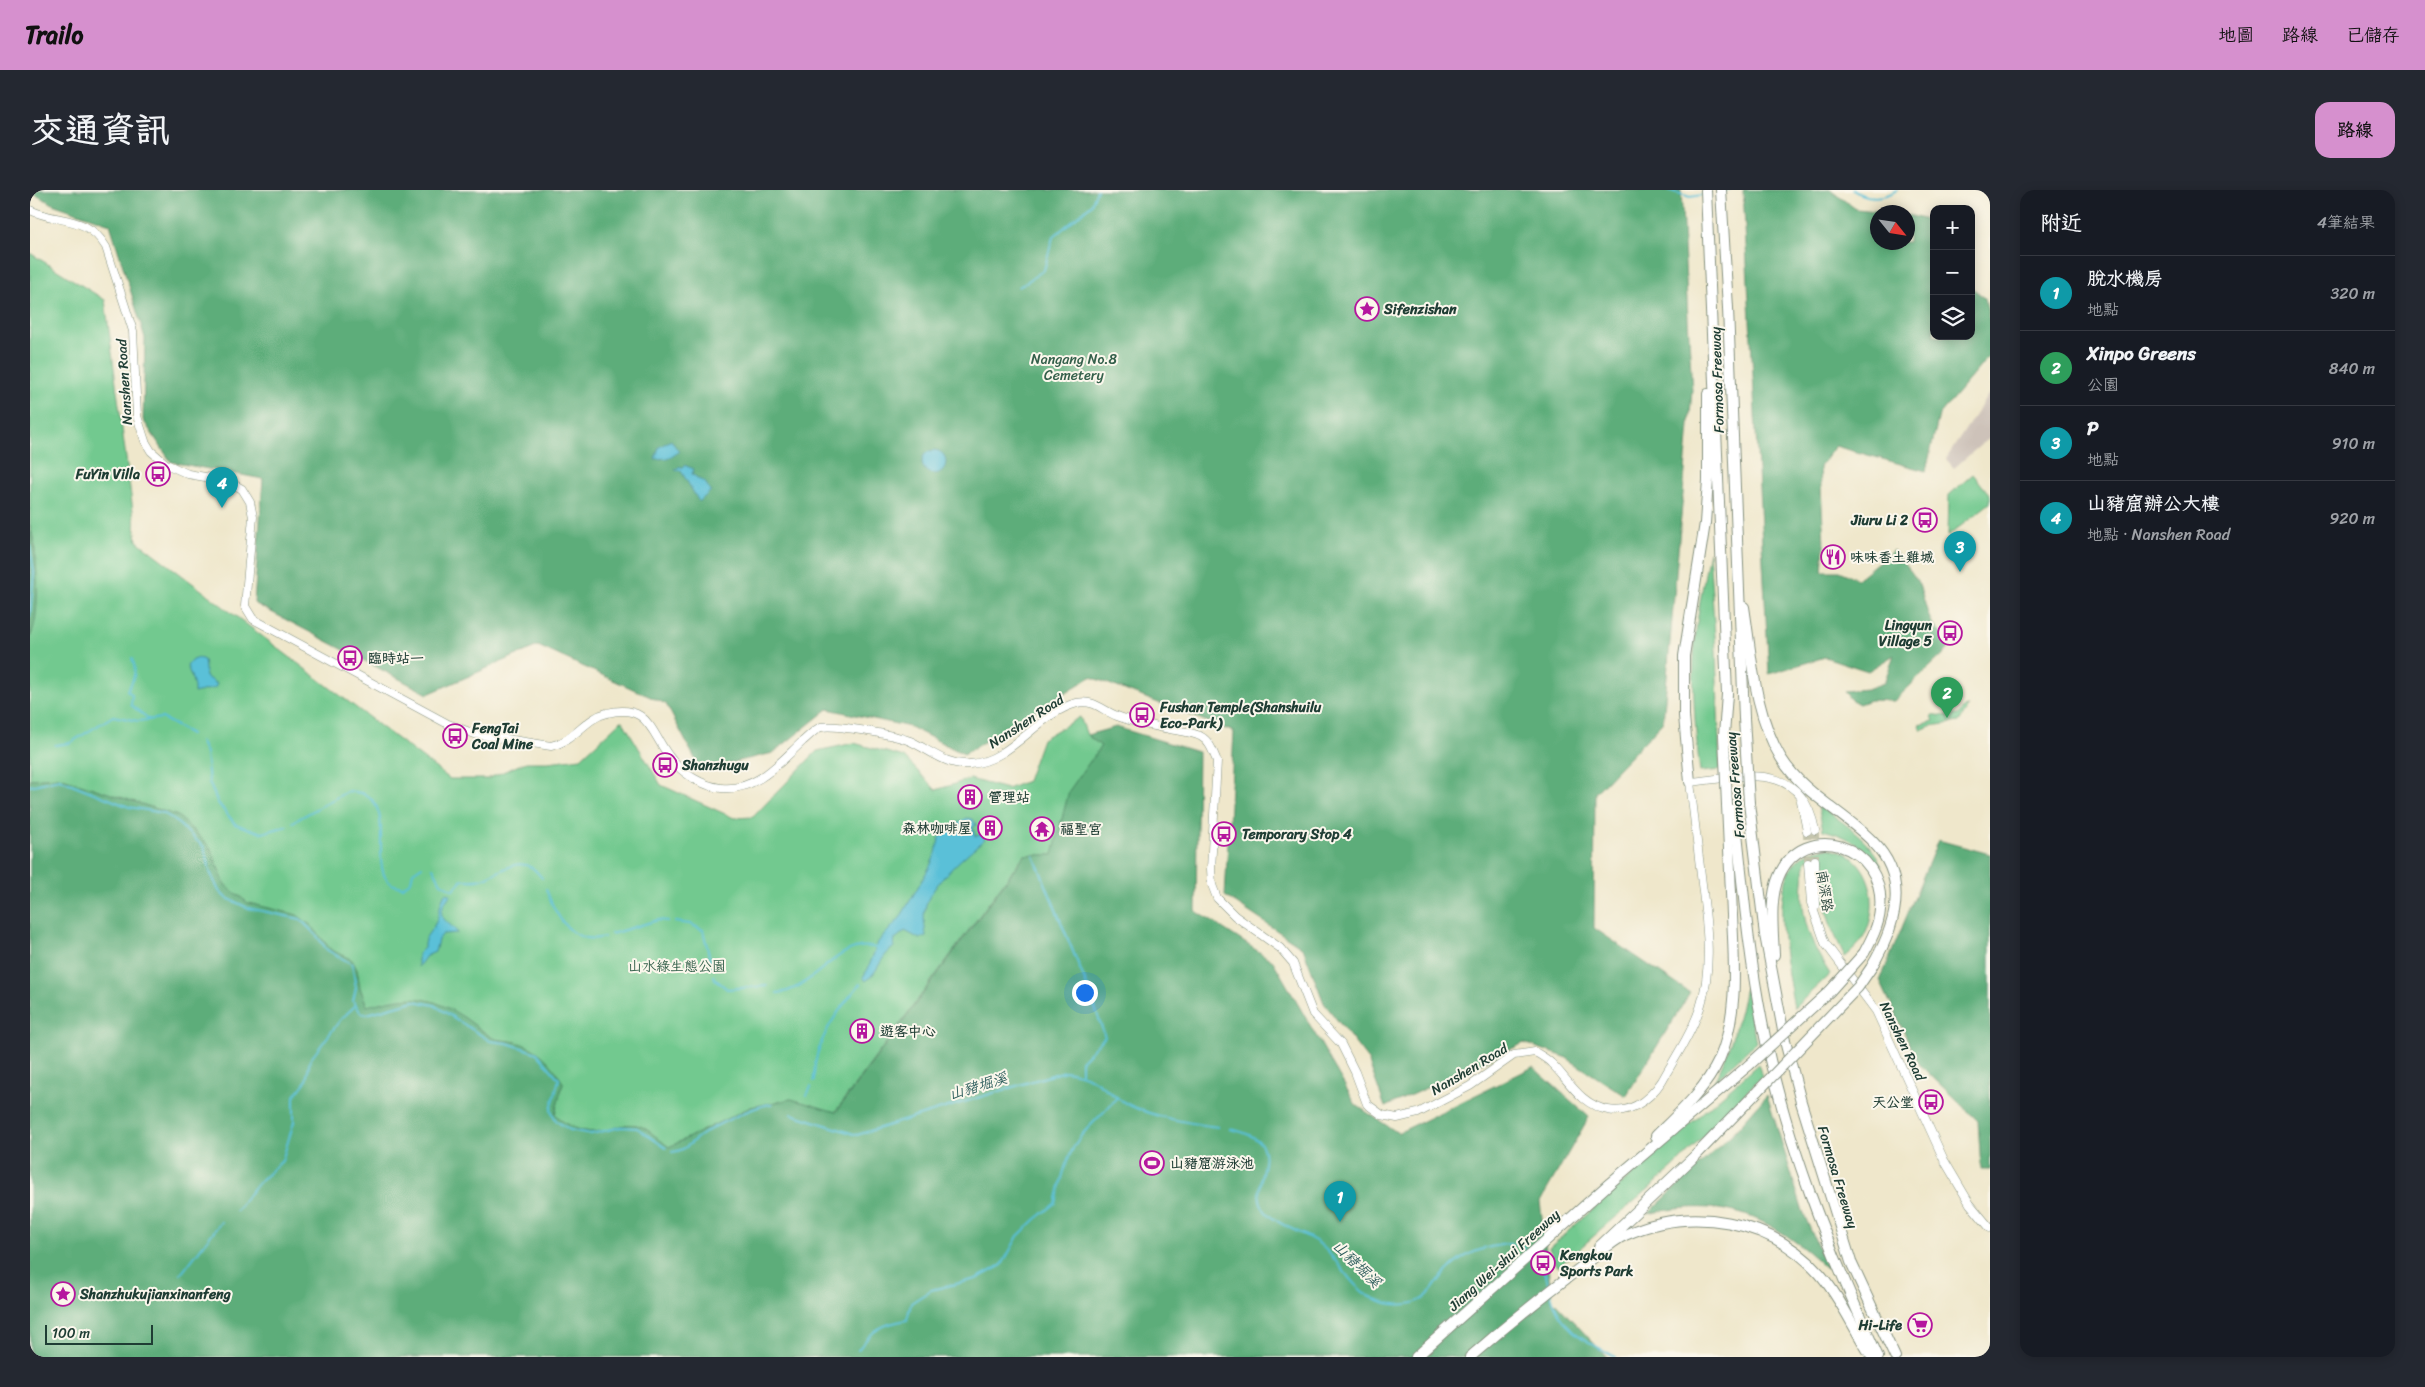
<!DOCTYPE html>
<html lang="zh-TW">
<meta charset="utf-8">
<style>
body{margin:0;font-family:Sriracha,"LXGW WenKai TC",sans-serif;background:#242831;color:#f1f3f6}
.controls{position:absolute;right:15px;top:15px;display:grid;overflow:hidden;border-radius:10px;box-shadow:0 2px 12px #0003}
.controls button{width:45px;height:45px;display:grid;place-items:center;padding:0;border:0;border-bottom:1px solid #363941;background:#171b24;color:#f1f3f6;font:25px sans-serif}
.compass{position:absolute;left:1840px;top:15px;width:45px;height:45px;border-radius:50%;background:#171b24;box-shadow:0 2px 12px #0003;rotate:120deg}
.scale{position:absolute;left:15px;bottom:12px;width:108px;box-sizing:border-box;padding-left:5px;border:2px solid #1f3d34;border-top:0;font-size:14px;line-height:18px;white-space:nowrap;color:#1f3d34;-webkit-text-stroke:4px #fbf7ec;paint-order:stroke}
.you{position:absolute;left:1054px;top:802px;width:18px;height:18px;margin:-12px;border:4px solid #fff;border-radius:50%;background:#1a73e8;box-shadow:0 0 0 8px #1a73e833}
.badge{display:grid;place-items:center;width:32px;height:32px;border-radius:50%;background:#d690ce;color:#fff;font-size:16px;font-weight:700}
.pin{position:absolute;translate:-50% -41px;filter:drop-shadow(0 1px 2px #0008)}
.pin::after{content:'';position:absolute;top:26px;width:18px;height:15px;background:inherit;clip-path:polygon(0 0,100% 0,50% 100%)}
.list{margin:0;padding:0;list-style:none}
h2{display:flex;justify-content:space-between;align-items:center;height:65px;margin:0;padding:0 20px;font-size:21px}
h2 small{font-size:16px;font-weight:400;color:#9ea1a6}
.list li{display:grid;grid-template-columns:32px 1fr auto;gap:15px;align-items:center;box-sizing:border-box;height:75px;padding:0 20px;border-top:1px solid #363941}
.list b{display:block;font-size:19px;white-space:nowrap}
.list p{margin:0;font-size:16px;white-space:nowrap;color:#9ea1a6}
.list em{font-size:16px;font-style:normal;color:#9ea1a6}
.icon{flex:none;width:28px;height:28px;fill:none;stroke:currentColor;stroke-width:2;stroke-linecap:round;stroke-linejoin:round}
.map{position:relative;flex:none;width:1960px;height:1167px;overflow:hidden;border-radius:15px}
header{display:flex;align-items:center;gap:30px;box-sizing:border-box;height:70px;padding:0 25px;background:#d690ce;color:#111}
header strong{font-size:24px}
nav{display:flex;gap:28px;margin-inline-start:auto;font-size:18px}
.intro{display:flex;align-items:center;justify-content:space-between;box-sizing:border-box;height:120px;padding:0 30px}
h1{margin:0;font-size:35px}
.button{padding:12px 22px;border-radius:15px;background:#d690ce;color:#111;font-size:18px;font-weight:700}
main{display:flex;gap:30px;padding:0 30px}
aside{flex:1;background:#171b24;border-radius:15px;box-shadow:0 2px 12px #0003}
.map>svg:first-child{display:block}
.industrial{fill:#cdc2b9}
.green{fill:#72c98f;stroke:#488362}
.forest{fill:#5dad7a;stroke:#3e7557}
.water{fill:#5ac0d8;stroke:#3c7e86}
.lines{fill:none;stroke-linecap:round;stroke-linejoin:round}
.stream{stroke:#5ac0d8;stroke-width:2}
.secondary-tunnel{stroke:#c5c5ad;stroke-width:8;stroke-dasharray:8 4;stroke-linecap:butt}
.secondary-casing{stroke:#879280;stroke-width:9}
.motorway-casing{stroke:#879280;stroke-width:12}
.secondary{stroke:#fff;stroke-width:8}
.motorway{stroke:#fff;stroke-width:10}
.motorway-bridge-casing{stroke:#879280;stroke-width:12;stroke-linecap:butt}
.motorway-bridge{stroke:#fff;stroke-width:10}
.labels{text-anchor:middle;stroke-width:4;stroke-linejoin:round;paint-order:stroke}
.poi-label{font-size:14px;font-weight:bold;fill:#1f3d34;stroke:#fbf7ec;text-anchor:start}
.park-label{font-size:14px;fill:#34604b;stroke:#fbf7ec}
.street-label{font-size:14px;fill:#1f3d34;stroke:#fbf7ec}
.water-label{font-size:15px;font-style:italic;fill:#2e5e5d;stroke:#fbf7ec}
</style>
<header>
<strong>Trailo</strong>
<nav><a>地圖</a><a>路線</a><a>已儲存</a></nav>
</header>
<div class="intro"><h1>交通資訊</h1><a class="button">路線</a></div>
<main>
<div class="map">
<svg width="1960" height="1167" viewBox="0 0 1960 1167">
<rect width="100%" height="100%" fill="#fbf7ec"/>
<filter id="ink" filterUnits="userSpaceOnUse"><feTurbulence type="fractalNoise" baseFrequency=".02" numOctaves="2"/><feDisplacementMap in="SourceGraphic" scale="10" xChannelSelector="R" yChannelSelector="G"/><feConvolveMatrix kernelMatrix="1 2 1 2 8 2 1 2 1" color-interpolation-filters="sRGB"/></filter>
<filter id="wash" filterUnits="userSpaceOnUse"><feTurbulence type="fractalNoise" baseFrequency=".0096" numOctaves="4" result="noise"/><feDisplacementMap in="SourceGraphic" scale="20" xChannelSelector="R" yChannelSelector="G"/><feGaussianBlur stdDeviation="1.12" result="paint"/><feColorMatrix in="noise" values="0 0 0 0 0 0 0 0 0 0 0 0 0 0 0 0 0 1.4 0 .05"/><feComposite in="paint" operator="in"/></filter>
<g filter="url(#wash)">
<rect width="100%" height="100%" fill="#efe7cb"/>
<path class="industrial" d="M1960 202V247L1924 278 1916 269Z"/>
<g class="green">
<path d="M0 63 75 110 107 351 420 589H457L496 572H518L551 568 592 530 631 595 704 628 723 627 787 561 824 553 874 567 906 600 940 589 977 599 997 591 1012 549 1050 527 1057 545 1071 556 1039 601 1023 665H994L805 922 761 909 721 917 639 957C630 951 620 940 610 936 597 931 583 940 571 941 554 944 536 937 525 924L533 892 487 852 464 849 433 827 362 813 337 816 330 798 327 780 322 770 301 760 267 725 218 713 195 695 180 657 148 626 29 587 0 589V447L2 443 5 355 0 335Z"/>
<path d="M1943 284 1960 305V313L1918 346 1919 305Z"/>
<path d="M1679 362 1686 460 1690 580 1670 582C1664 530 1660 478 1668 426 1671 404 1675 383 1679 362Z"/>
<path d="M1938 517 1929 532 1900 536 1891 540 1889 535 1904 531 1902 526 1928 525 1933 518Z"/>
<path d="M1788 615C1812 632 1841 649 1852 677 1832 656 1821 647 1793 640Z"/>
<path d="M1797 658C1836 661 1851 706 1837 740 1833 751 1825 759 1815 767L1801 737 1795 715 1791 667 1776 670C1767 717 1775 745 1800 784L1764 818C1758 781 1736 693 1772 666 1780 661 1788 659 1797 658Z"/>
<path d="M1715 797 1726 852 1684 892C1699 862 1709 830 1715 797Z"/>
<path d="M1728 874 1732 886 1644 977 1528 1077 1519 1058Z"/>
</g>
<g class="forest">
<path d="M0 0H1651L1662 201 1633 532 1565 603 1564 738 1660 803 1596 906 1535 867 1494 853 1355 917 1338 870 1294 813 1273 758 1195 706 1204 542 1061 487 934 564 880 537 798 519 743 563 671 580 636 514 508 456 398 504 224 413 233 289 141 272 113 230 115 148 80 34 25 15 0 2Z"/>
<path d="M1713 0H1800L1826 19 1858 22H1848V52H1878V25L1904 32V146H1941V97L1955 108 1960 134V165L1909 225 1896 281 1805 256 1790 277 1794 355 1792 381H1809L1827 389 1863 360C1871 370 1884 383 1889 395 1900 424 1894 433 1924 454L1864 511 1840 510 1829 514 1820 509 1814 501 1837 499 1854 493 1864 465 1838 481 1795 467 1739 484Z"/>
<path d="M0 335C7 360 12 425 0 447Z"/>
<path d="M1086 537 1168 562 1166 721 1243 771 1326 915 1368 943 1503 877 1559 927 1510 1012 1522 1109 1577 1167H0V589L29 587 148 626 180 657 195 695 218 713 267 725 282 736 301 760 322 770 327 780 330 798 337 816C379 805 397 803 435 828 444 834 453 843 463 848 469 851 478 850 485 852 508 857 522 873 533 893L525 924C536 937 554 944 571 941 583 940 597 931 610 936 620 940 630 951 639 957L721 917 761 909 806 922 995 665H1023L1039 601 1071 556 1057 545Z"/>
<path d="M1908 650 1960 664V979H1951L1948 931 1889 874 1850 791Z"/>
<path d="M1737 905 1773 1022 1798 1080C1743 1027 1695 1006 1618 1024L1706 940Z"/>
</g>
<g class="water">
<path d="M641 250 649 262 640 268 625 269 629 257Z"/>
<circle cx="904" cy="272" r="12"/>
<path d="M654 275 664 279 662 284 670 290 674 291 681 301 669 312 651 281 645 280 650 276 652 278Z"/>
<path d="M169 468 174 470 176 487 187 494 185 498 164 503C165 495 160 483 157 476L162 470Z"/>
<path d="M937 628 943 629 946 635 943 637 945 646 951 645 955 649C937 664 899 695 895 719 893 727 895 737 896 746L890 749 875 741 865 749 864 757C848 769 851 779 836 791L833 787 838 779 848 752 870 728 899 678 906 663 909 649 917 639Z"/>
<path d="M415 703 421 704C402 729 416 728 428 743L413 744 408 750 405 762 396 766 388 777V764L394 758C393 747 401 742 405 734 410 725 409 713 415 703Z"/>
</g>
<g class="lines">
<g class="stream">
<path d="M1638 0 1660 7 1672 5"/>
<path d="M1823 0C1835 9 1854 9 1867 0"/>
<path d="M1693 1 1700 0"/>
<path d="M989 97 1014 80 1023 47 1061 15 1067 0"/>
<path d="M0 356 4 382 0 426"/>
<path d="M102 468C107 480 105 490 97 500L102 505 101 515 120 530"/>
<path d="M170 551 176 563 179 592 188 613 205 634 232 643 257 636"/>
<path d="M25 555 40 553 83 526 108 531 132 528 161 544"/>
<path d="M0 596 29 589 99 617 133 623 143 629 174 657 180 682 189 701 195 707 218 718 270 729 287 746 297 760 322 774 326 798 323 811 331 823 337 824 384 811 404 815 460 851 477 853 507 863 529 889 521 920 526 931 540 940 561 944 591 937 607 938 636 958"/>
<path d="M263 632 318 601C323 602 329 602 334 604 367 620 337 680 362 694 365 696 370 696 373 697L381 691 383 682 392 676"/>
<path d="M1004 666 1060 803 1075 847 1051 871V883"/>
<path d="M403 678 411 693 423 700 432 690C438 690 446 691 452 689 474 682 492 660 512 688"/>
<path d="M516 699C525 725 542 756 574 747"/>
<path d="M645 732 660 734 673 740 682 778"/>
<path d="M581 744 628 730 638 731"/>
<path d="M684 786 685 789 697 799 737 796"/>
<path d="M747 803C784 801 807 747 846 758"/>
<path d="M784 891C782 854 808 820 830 794"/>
<path d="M777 905 781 897"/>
<path d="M762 924 827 945 1035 881C1072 886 1071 901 1099 915 1126 928 1159 933 1188 937"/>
<path d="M1200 939C1266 952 1213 991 1235 1021 1244 1033 1273 1043 1287 1052 1307 1066 1318 1094 1339 1106 1356 1115 1377 1118 1393 1109 1400 1105 1405 1095 1410 1089 1427 1068 1444 1059 1471 1055 1480 1053 1492 1053 1498 1061"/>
<path d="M642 962C656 961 660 952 671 945 684 936 728 914 742 914"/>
<path d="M206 1021 228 993 252 971 264 932V907L276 891 280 870 311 829 325 816"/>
<path d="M1503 1067 1516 1085 1519 1097"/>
<path d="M151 1084 191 1032"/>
<path d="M1521 1104C1530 1140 1556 1151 1586 1167"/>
<path d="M828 1160C843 1139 852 1134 877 1130L881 1113 901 1100 946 1089 972 1075 988 1046 1006 1029 1026 1013C1031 991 1036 966 1050 947 1061 933 1076 922 1087 907"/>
</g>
</g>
</g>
<g filter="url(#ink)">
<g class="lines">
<g class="secondary-tunnel">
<path d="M1785 640V670"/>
<path d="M1777 641 1778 673"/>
</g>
<g class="secondary-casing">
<g id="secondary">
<path d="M0 20C29 34 56 24 76 57L103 141 107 226 115 251 121 261 136 274 158 284 198 291 212 299 220 312 223 327 215 416 223 429 418 534 445 544 521 556C545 551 555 528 577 523 620 512 621 545 642 570 653 584 673 596 691 598 726 602 750 572 773 551 778 547 785 539 791 537 804 534 866 545 880 551 900 560 916 576 940 574 981 572 1009 522 1047 513 1064 509 1073 521 1087 526 1103 532 1123 536 1140 539 1149 541 1161 542 1170 546 1180 551 1183 562 1187 571L1181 679 1182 695 1187 708 1205 726 1250 758 1263 773 1283 824 1311 854 1325 882 1337 914 1352 925 1367 928 1388 923 1440 896 1484 865 1505 862C1510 865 1516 868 1521 873 1539 890 1550 915 1578 920 1604 925 1626 904 1637 882 1649 862 1662 841 1670 818 1683 778 1677 735 1672 694 1668 660 1664 626 1660 592 1713 587 1771 569 1785 640"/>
<path d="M1771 611 1777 641"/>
<path d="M1785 670 1786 716"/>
<path d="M1778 673 1781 713 1795 753 1846 821 1914 970 1940 1014 1960 1038"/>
</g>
</g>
<g class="motorway-casing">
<g id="motorway">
<path d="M1676 0 1697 504"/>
<path d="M1691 0 1698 118 1714 528"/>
<path d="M1714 417C1722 468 1724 523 1751 568 1774 605 1814 622 1843 652 1881 690 1865 738 1841 778"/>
<path d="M1660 592 1654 526V466L1675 333 1678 290V204"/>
<path d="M1719 613 1735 745 1755 851 1771 912 1821 1072 1865 1167"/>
<path d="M1704 615C1712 687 1718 761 1732 832 1754 949 1799 1059 1848 1167"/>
<path d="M1744 765C1743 740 1739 709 1749 686 1773 629 1857 653 1850 720 1849 735 1841 750 1834 763"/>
<path d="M1626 946C1649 923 1675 900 1689 870 1709 824 1704 774 1702 725 1700 688 1699 652 1697 615"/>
<path d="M1569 1057 1667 964 1729 900"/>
<path d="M1386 1167 1580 993 1719 875"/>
<path d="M1440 1167C1478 1134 1518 1102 1558 1072 1570 1063 1582 1051 1595 1045 1661 1015 1741 1029 1790 1084 1811 1108 1824 1140 1842 1167"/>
</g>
</g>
<use href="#secondary" class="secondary"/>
<use href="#motorway" class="motorway"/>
<g class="motorway-bridge-casing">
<g id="motorway-bridge">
<path d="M1714 528 1719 613"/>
<path d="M1697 615 1694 545 1697 504"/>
<path d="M1719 875 1800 801 1834 763"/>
<path d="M1729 900 1828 797 1841 778"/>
</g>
</g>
<use href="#motorway-bridge" class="motorway-bridge"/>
</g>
</g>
<defs>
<g id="sight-ring" transform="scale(1.25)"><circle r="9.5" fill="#fbf7ec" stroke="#b5179e" stroke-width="1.5"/><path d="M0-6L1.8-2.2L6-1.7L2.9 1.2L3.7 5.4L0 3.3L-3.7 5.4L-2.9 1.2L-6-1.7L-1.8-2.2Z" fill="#b5179e"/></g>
<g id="bus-ring" transform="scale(1.25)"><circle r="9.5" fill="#fbf7ec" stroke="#b5179e" stroke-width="1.5"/><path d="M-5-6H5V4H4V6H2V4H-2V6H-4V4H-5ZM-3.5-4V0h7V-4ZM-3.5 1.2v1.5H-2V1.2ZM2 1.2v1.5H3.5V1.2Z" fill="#b5179e"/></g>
<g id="restaurant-ring" transform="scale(1.25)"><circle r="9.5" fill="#fbf7ec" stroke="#b5179e" stroke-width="1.5"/><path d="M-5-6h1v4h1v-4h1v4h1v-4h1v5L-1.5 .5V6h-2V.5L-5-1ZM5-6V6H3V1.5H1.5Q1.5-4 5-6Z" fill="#b5179e"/></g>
<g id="building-ring" transform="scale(1.25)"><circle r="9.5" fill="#fbf7ec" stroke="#b5179e" stroke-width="1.5"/><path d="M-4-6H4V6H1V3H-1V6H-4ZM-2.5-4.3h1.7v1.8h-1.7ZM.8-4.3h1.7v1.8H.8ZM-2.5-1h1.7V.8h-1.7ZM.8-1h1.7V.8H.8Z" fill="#b5179e"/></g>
<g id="temple-ring" transform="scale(1.25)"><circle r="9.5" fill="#fbf7ec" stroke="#b5179e" stroke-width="1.5"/><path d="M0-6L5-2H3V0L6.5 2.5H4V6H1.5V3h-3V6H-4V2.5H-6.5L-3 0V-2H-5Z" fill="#b5179e"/></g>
<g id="stadium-ring" transform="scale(1.25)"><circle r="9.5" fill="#fbf7ec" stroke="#b5179e" stroke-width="1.5"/><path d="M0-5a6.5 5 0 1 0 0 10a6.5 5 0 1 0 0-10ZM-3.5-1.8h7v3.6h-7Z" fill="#b5179e"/></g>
<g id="supermarket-ring" transform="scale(1.25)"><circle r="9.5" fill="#fbf7ec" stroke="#b5179e" stroke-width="1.5"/><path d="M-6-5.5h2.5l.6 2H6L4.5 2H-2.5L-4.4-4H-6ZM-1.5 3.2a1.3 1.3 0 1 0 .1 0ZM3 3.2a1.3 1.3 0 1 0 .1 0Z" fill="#b5179e"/></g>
</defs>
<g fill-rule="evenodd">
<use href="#sight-ring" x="1337" y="119"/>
<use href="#bus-ring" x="128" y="284"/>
<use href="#bus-ring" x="1895" y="330"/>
<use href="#restaurant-ring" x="1803" y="367"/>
<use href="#bus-ring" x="1920" y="443"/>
<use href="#bus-ring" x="320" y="468"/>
<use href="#bus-ring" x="1112" y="525"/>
<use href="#bus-ring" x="425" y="546"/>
<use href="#bus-ring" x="635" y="575"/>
<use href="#building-ring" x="940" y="607"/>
<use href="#building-ring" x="960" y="638"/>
<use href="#temple-ring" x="1012" y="639"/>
<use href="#bus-ring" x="1194" y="644"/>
<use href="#building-ring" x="832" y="841"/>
<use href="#bus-ring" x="1901" y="912"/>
<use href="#stadium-ring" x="1122" y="973"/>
<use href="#bus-ring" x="1513" y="1073"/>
<use href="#sight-ring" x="33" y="1104"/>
<use href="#supermarket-ring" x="1890" y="1135"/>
</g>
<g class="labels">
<g class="poi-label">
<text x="1354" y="124">Sifenzishan</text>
<text x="110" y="289" text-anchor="end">FuYin Villa</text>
<text x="1878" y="335" text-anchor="end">Jiuru Li 2</text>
<text x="1820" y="372">味味香土雞城</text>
<text x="1902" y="440" text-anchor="end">Lingyun<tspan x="1902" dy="16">Village 5</tspan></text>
<text x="338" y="473">臨時站一</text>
<text x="1130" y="522">Fushan Temple(Shanshuilu<tspan x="1130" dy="16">Eco-Park)</tspan></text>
<text x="442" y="543">FengTai<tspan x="442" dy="16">Coal Mine</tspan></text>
<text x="652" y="580">Shanzhugu</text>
<text x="958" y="612">管理站</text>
<text x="942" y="643" text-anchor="end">森林咖啡屋</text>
<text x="1030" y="644">福聖宮</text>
<text x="1212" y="649">Temporary Stop 4</text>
<text x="850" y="846">遊客中心</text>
<text x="1884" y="917" text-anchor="end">天公堂</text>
<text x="1140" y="978">山豬窟游泳池</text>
<text x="1530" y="1070">Kengkou<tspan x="1530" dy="16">Sports Park</tspan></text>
<text x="50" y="1109">Shanzhukujianxinanfeng</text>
<text x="1872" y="1140" text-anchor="end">Hi-Life</text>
</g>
<g class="park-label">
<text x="1044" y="174">Nangang No.8<tspan x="1044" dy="16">Cemetery</tspan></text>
<text x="647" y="781">山水綠生態公園</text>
</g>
<g class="street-label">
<text transform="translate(1687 190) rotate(-92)" y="5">Formosa Freeway</text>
<text transform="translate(94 192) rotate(-94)" y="5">Nanshen Road</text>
<text transform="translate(996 531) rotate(-33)" y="5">Nanshen Road</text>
<text transform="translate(1705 595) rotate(-95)" y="5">Formosa Freeway</text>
<text transform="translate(1795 701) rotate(81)" y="5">南深路</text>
<text transform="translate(1873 851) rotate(64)" y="5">Nanshen Road</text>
<text transform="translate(1439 879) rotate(-31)" y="5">Nanshen Road</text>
<text transform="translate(1808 987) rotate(73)" y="5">Formosa Freeway</text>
<text transform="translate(1474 1070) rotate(-42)" y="5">Jiang Wei-shui Freeway</text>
</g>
<g class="water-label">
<text transform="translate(948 896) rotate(-17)" y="5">山豬堀溪</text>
<text transform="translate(1327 1074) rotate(44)" y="5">山豬堀溪</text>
</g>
</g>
</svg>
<div class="controls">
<button>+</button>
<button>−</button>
<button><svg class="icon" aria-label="layers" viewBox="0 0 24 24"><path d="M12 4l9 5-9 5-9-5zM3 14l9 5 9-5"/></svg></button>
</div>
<svg class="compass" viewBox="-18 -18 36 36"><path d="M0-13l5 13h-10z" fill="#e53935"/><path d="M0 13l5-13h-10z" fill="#9ea1a6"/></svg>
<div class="scale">100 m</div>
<div class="you"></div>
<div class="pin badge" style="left:1310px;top:1032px;background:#0f9aa8">1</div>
<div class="pin badge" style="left:1917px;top:528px;background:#2e9e5b">2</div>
<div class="pin badge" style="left:1930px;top:382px;background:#0f9aa8">3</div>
<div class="pin badge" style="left:192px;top:318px;background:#0f9aa8">4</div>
</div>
<aside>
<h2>附近<small>4筆結果</small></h2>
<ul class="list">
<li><span class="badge" style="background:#0f9aa8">1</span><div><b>脫水機房</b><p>地點</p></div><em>320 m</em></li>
<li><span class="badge" style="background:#2e9e5b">2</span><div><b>Xinpo Greens</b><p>公園</p></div><em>840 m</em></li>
<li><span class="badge" style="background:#0f9aa8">3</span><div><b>P</b><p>地點</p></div><em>910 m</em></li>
<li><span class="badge" style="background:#0f9aa8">4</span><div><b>山豬窟辦公大樓</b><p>地點 · Nanshen Road</p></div><em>920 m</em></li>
</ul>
</aside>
</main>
